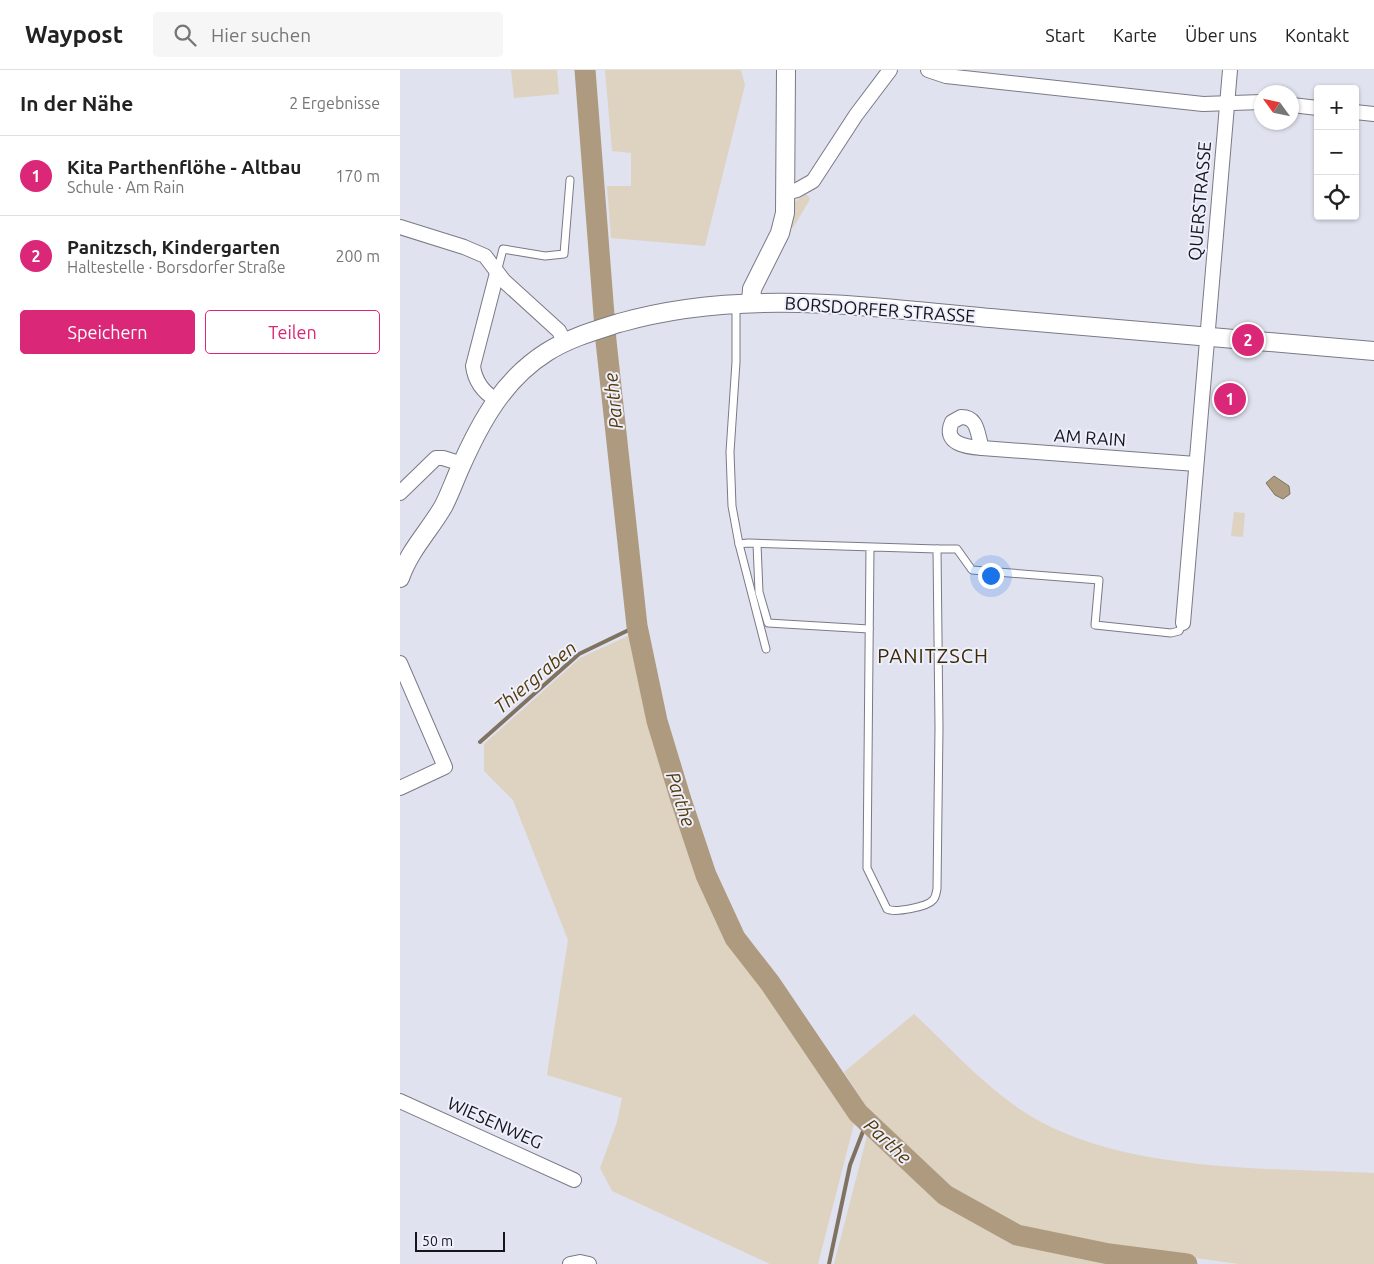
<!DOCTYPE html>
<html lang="de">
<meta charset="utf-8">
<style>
body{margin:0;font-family:Ubuntu,sans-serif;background:#f6f6f6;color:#222}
.controls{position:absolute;right:15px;top:15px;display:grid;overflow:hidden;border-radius:5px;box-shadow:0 1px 4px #0004}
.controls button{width:45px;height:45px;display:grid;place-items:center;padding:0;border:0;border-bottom:1px solid #e0e0e0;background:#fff;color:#222;font:25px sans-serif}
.compass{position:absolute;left:854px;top:15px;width:45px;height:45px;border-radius:50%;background:#fff;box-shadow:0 1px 4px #0004;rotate:303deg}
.scale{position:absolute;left:15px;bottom:12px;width:90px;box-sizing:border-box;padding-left:5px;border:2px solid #141419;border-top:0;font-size:14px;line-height:18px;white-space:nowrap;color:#141419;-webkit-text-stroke:4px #eeeffd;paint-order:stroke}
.you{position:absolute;left:590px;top:505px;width:18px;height:18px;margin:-12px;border:4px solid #fff;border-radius:50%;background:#1a73e8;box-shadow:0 0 0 8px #1a73e833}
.badge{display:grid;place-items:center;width:32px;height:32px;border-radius:50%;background:#db2777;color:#fff;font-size:16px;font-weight:700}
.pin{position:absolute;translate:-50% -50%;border:2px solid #fff;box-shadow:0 1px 5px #0006}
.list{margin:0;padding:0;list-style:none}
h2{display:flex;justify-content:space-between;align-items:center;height:65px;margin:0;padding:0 20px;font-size:21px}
h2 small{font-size:16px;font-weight:400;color:#767676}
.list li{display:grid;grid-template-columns:32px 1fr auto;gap:15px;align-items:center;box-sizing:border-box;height:80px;padding:0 20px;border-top:1px solid #e0e0e0}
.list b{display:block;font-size:19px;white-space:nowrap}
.list p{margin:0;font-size:16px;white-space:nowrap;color:#767676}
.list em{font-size:16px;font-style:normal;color:#767676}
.actions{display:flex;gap:10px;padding:15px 20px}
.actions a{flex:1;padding:11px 0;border:1px solid #db2777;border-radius:5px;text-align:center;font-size:18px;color:#db2777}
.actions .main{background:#db2777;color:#fff}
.icon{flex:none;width:28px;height:28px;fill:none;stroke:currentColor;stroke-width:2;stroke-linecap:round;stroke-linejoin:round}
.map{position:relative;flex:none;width:974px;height:1194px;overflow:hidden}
header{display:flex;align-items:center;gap:30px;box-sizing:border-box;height:70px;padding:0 25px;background:#fff;border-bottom:1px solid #e0e0e0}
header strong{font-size:24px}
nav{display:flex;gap:28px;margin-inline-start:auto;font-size:18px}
.search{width:350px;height:45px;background:#f6f6f6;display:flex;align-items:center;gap:12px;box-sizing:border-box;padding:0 18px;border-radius:5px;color:#767676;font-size:19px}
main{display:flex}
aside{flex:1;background:#fff}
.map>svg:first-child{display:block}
.green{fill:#ded2c1}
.water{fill:#ae9b7f;stroke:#807260}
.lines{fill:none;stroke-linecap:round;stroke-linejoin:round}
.stream{stroke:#807260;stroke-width:4}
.river{stroke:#ae9b7f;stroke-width:21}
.service-casing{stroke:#797a86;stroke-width:9}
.minor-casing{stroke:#797a86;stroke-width:16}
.tertiary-casing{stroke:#797a86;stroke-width:20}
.service{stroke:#fff;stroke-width:7}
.minor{stroke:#fff;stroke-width:14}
.tertiary{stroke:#fff;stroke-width:18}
.labels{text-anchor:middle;stroke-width:4;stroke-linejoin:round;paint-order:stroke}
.street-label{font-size:18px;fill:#141419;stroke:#eeeffd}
.water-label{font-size:19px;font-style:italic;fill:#543902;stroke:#eeeffd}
.quarter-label{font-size:20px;letter-spacing:1px;fill:#3d2902;stroke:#eeeffd}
</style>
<header>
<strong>Waypost</strong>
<div class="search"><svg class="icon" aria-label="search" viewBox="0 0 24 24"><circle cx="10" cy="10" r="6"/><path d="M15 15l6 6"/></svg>Hier suchen</div>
<nav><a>Start</a><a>Karte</a><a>Über uns</a><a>Kontakt</a></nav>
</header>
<main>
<aside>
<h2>In der Nähe<small>2 Ergebnisse</small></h2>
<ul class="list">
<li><span class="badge">1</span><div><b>Kita Parthenflöhe - Altbau</b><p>Schule · Am Rain</p></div><em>170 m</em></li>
<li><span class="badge">2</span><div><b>Panitzsch, Kindergarten</b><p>Haltestelle · Borsdorfer Straße</p></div><em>200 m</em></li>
</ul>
<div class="actions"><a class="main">Speichern</a><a>Teilen</a></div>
</aside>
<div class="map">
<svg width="974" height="1194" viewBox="0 0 974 1194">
<rect width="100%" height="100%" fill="#e0e2ef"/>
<g class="green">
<path d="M111 0H157L159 24 114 28Z"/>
<path d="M205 0H341L345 15 305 176 211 168 207 116H231V83L212 81Z"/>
<path d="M406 124 410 128 409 131 393 158 389 157 394 132Z"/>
<path d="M834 442 845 443 843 467 831 466Z"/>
<path d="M234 563 254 666 298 800 331 872 455 1050 418 1194H370L212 1121 200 1098 217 1052 222 1028 147 1005 168 870 113 730 84 701V674L180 588Z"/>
<path d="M514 944C555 982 593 1027 643 1053 736 1102 871 1098 974 1103V1194H839L686 1173 621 1160 584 1140 544 1114 496 1073 468 1039 444 1002Z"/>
<path d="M467 1066 475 1069 496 1091 535 1122 570 1145 627 1174 699 1189 740 1194H434Z"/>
</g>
<path class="water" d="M874 406 889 416 890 424 883 429 875 425 866 413Z"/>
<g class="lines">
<g class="stream">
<path d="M80 672 179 584 237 556"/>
<path d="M429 1194 450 1095 467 1051"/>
</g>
<path class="river" d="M185 0 206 271 237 556 257 651 281 730 306 805 335 868 370 913 458 1043 545 1125 617 1165 709 1184 787 1194"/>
<g class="service-casing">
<g id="service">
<path d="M97 202 103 179 145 186 164 184 170 110"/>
<path d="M336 236V292L330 382 332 436 339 474 366 579"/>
<path d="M339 474 348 473 537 479 539 658 537 819C536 823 536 827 533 830 527 837 495 843 487 839L467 798 470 477"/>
<path d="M357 474 359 522 368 553 469 559"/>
<path d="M537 479H557L572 500 699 510 695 555 771 563 779 561 783 553"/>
</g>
</g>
<g class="minor-casing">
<g id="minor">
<path d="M528 0 546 6 803 34 862 32"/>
<path d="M892 35 918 38"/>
<path d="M955 42 974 44"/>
<path d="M386 123 397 120 413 111 456 45 490 0"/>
<path d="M0 157 64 177 85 186 104 211 159 261 165 273"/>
<path d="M96 330C83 322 75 312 73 296L97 203"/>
<path d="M561 347C579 347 577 365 582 378 567 377 542 374 552 352Z"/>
<path d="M582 378 796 394"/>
<path d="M0 423 36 388H43L62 394"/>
<path d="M783 553 830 0"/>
<path d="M0 593 45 697 0 718"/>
<path d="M0 1031 174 1110"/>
<path d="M170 1194 180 1192 189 1194"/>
</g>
</g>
<g class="tertiary-casing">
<g id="tertiary">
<path d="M351 232 352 219 380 163 385 143 386 0"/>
<path d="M0 508C9 481 29 461 43 437 50 424 55 409 61 396 81 351 104 309 147 282 169 268 194 261 219 253 347 216 482 239 613 250 733 260 854 271 974 281"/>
</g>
</g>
<use href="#service" class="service"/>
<use href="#minor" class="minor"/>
<use href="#tertiary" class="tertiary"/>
</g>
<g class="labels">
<g class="street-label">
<text transform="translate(800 131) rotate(-85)" y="6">QUERSTRASSE</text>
<text transform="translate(480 240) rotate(4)" y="6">BORSDORFER STRASSE</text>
<text transform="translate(690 368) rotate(4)" y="6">AM RAIN</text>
<text transform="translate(95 1053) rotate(24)" y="6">WIESENWEG</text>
</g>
<g class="water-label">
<text transform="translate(213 331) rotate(-96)" y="7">Parthe</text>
<text transform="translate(135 607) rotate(-40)" y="7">Thiergraben</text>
<text transform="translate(281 729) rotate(72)" y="7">Parthe</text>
<text transform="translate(488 1071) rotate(43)" y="7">Parthe</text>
</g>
<g class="quarter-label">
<text x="533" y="593">PANITZSCH</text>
</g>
</g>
</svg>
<div class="controls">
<button>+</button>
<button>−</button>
<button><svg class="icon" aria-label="locate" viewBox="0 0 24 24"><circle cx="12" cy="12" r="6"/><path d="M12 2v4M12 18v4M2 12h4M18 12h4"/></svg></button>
</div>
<svg class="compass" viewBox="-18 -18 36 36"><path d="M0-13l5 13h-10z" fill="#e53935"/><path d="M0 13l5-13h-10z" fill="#767676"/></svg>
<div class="scale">50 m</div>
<div class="you"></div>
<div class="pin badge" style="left:830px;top:329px">1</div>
<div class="pin badge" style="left:848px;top:270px">2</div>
</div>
</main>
